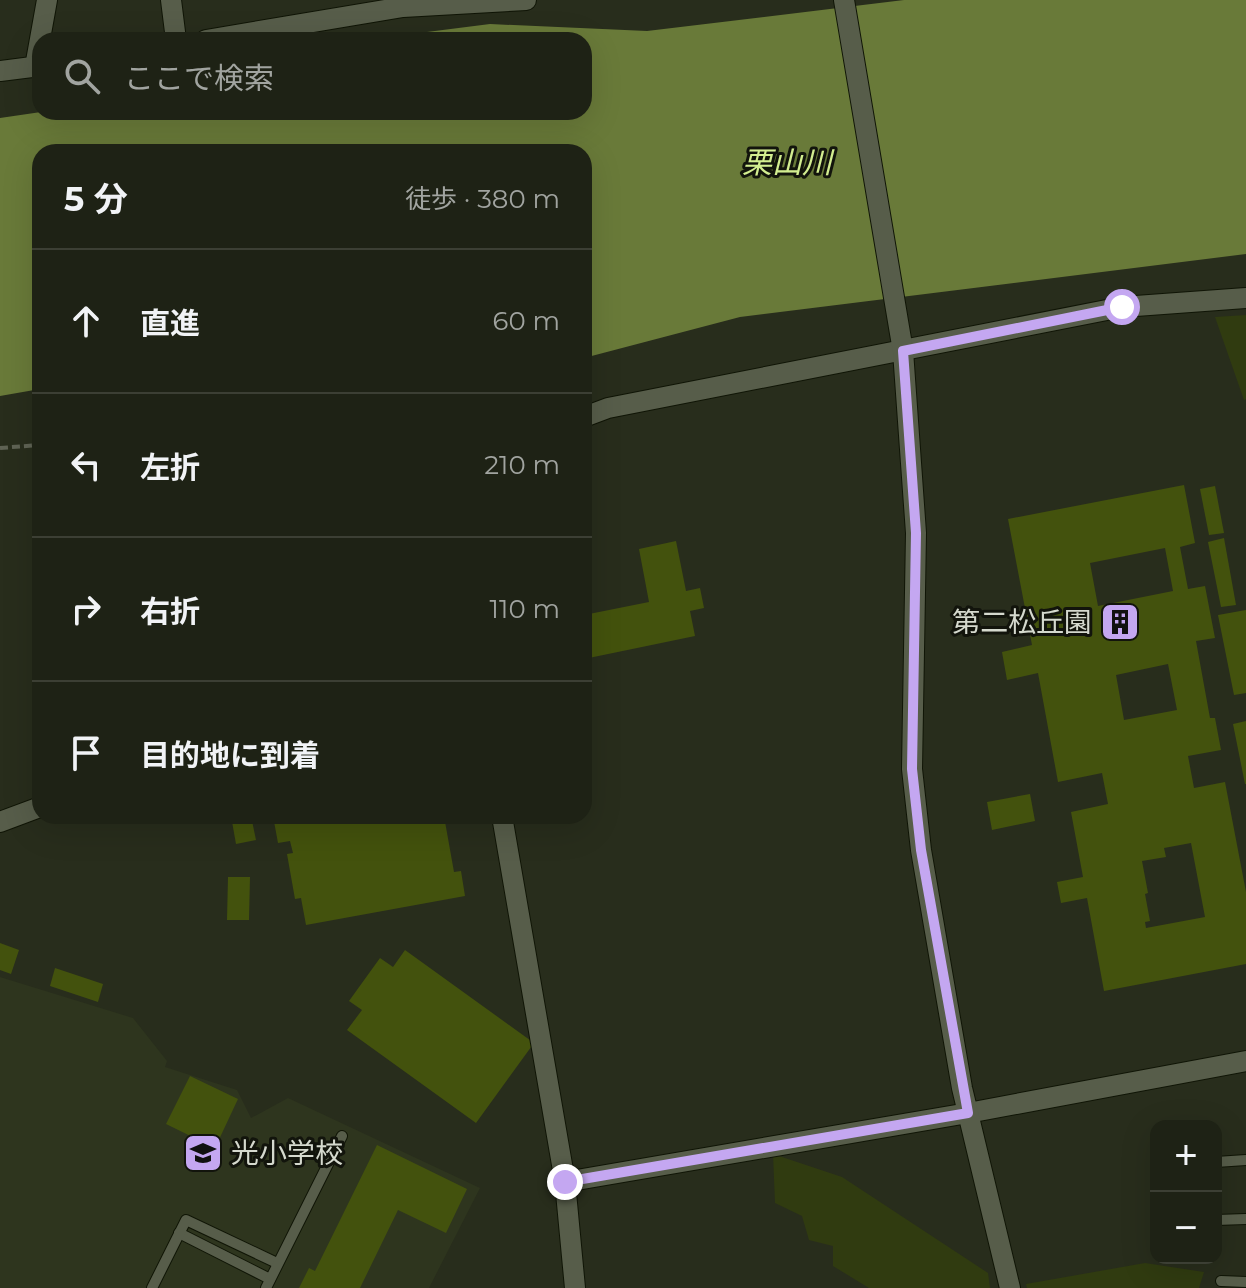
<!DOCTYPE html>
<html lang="ja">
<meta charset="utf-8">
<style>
body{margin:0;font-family:Montserrat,"Noto Sans JP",sans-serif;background:#262a1e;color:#f1f3f6}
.controls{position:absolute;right:24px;bottom:24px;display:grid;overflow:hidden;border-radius:16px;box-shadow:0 8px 32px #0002}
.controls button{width:72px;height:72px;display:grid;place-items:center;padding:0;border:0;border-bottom:2px solid #3c3f34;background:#1e2215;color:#f1f3f6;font:40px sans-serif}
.stop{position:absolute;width:24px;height:24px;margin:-18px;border:6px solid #c4a7f1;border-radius:50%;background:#fff}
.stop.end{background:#c4a7f1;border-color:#fff;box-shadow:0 2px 8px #0008}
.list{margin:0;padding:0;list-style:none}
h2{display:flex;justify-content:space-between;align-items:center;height:104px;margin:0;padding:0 32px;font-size:34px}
h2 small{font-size:26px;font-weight:400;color:#a1a4a0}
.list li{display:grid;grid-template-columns:52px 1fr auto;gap:24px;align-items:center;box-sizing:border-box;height:144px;padding:0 32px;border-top:2px solid #3c3f34}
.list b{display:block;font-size:30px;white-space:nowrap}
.list em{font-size:26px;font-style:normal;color:#a1a4a0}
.icon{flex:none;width:44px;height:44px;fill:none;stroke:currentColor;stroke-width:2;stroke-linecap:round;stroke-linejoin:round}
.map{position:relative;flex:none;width:1246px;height:1288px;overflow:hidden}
.search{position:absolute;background:#1e2215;box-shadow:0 8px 32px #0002;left:32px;top:32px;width:560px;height:88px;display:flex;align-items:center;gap:20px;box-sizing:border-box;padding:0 28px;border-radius:24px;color:#a1a4a0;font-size:30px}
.panel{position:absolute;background:#1e2215;box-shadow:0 8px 32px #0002;left:32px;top:144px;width:560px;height:680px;border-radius:24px}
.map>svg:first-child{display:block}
.built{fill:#2e351e}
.green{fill:#303b10}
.water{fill:#697a39}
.building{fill:#43520d;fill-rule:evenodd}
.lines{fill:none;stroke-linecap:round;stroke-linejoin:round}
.service-casing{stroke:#101506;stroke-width:12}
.minor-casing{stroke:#101506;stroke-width:22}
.tertiary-casing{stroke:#101506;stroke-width:22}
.path{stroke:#5f6354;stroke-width:4;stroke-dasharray:8 4;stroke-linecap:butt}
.service{stroke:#575d4a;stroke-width:10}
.minor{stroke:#575d4a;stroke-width:20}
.tertiary{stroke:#575d4a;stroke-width:20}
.route{stroke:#c4a7f1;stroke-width:10}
.labels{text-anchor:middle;stroke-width:6;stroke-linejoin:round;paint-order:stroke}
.poi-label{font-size:28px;fill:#d5d9ce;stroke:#12140c;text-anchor:end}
.water-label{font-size:30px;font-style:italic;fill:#d3ee90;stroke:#12140c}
</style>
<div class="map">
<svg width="1246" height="1288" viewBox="0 0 1246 1288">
<rect width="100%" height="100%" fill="#282d1c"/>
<path class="built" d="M0 977 133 1018 167 1061 165 1067 237 1090 251 1118 288 1098 480 1188 429 1288H0Z"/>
<g class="green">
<path d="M1246 315V399L1244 400 1215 317Z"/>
<path d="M773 1154 842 1177 988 1273 990 1288H869L833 1266V1246L809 1240 802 1216 775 1203Z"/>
<path d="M1145 1263 1204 1272 1199 1288H1027L1026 1284Z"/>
</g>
<path class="water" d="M904 0H1246V254L740 317 584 358V152H40V389L0 396V118L41 112H584V40H364L490 24 647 31Z"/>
<g class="building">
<path d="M1184 485 1195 543 1180 547 1188 589 1205 586 1215 638 1196 641 1210 718H1215L1221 750 1188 756 1194 788 1225 782 1246 892V964L1104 991 1087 898 1061 903 1057 882 1083 877 1071 812 1108 804 1102 773 1058 782 1038 673 1007 680 1002 652 1032 645 1008 519ZM1165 548 1173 591 1098 606 1090 563ZM1168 664 1177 710 1124 720 1116 675ZM1191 843 1205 917 1146 928 1145 922 1150 921 1145 894 1148 893 1142 861 1166 857 1164 848Z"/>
<path d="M1215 486 1224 533 1209 535 1200 489Z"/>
<path d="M1224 538 1236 605 1221 607 1208 542Z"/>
<path d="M676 541 686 591 700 588 704 608 690 611 695 636 584 659V615L649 602 639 549Z"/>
<path d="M1246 610V693L1234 695 1218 615Z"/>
<path d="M1246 721V784H1245L1233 724Z"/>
<path d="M1030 794 1035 821 992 830 987 802Z"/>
<path d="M231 816H251L256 840 236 844Z"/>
<path d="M273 816H444L454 872 461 871 465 896 306 925 301 898 295 899 287 854 293 853 290 841 278 843Z"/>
<path d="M228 877H250L249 920H227Z"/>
<path d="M0 943 19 950 11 974 0 970Z"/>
<path d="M405 950 534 1043 476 1123 347 1030 362 1010 349 1001 380 958 393 967Z"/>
<path d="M55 968 103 984 98 1002 50 986Z"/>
<path d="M190 1076 238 1099 215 1148 166 1124Z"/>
<path d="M377 1145 467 1189 446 1233 398 1210 360 1288H299L309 1268 315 1271Z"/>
</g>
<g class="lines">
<g class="service-casing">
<g id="service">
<path d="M1216 1162 1246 1160"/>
<path d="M1216 1220 1246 1219"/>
<path d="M179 1233 270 1279"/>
<path d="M1221 1281 1246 1282"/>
<path d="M152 1288 186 1220 277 1263"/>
<path d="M266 1288 342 1136"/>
</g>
</g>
<g class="minor-casing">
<g id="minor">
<path d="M171 0 176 40"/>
<path d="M206 40 403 7 526 0"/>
<path d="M35 67 47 0"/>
<path d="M0 71 40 66"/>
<path d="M584 417 608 408 1122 307 1246 298"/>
<path d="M502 816 565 1182 575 1288"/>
<path d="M0 822 40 807"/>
<path d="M565 1182 968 1113 1246 1061"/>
</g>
</g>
<g class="tertiary-casing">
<path id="tertiary" d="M844 0 903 351 916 533 912 769 921 850 962 1088 1010 1288"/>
</g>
<path class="path" d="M0 448 40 445"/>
<use href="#service" class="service"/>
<use href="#minor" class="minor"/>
<use href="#tertiary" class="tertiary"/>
</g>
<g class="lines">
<path class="route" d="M565 1182 968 1113 921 850 912 769 916 533 903 351 1122 307"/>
</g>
<defs>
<g id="building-square" transform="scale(2)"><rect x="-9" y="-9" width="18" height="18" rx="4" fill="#c4a7f1" stroke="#12140c"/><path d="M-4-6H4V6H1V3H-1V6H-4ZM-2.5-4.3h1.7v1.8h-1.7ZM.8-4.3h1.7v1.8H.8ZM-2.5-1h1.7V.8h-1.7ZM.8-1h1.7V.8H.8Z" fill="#111"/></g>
<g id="school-square" transform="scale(2)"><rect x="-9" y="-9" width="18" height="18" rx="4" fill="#c4a7f1" stroke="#12140c"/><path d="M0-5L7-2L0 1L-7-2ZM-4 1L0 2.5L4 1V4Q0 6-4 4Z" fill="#111"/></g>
</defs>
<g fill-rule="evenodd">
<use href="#building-square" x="1120" y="622"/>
<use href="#school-square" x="203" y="1153"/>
</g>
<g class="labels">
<g class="poi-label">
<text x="1092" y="632">第二松丘園</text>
<text x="231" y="1163" text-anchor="start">光小学校</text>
</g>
<g class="water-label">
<text x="787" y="173">栗山川</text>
</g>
</g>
</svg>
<div class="controls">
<button>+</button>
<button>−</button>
</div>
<div class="stop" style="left:1122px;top:307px"></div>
<div class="stop end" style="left:565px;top:1182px"></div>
<div class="search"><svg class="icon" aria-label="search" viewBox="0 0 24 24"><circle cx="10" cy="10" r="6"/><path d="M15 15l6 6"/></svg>ここで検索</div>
<section class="panel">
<h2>5 分<small>徒歩 · 380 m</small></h2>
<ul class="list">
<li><svg class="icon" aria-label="ahead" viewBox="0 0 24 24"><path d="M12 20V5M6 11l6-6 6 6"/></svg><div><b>直進</b></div><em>60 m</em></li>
<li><svg class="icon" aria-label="left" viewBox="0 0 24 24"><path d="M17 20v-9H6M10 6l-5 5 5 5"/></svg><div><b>左折</b></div><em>210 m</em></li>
<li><svg class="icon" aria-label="right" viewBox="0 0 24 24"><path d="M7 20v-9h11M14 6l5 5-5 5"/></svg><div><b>右折</b></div><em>110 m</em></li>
<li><svg class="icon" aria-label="arrive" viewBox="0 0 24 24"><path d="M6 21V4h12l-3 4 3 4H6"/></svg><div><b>目的地に到着</b></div></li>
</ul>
</section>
</div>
